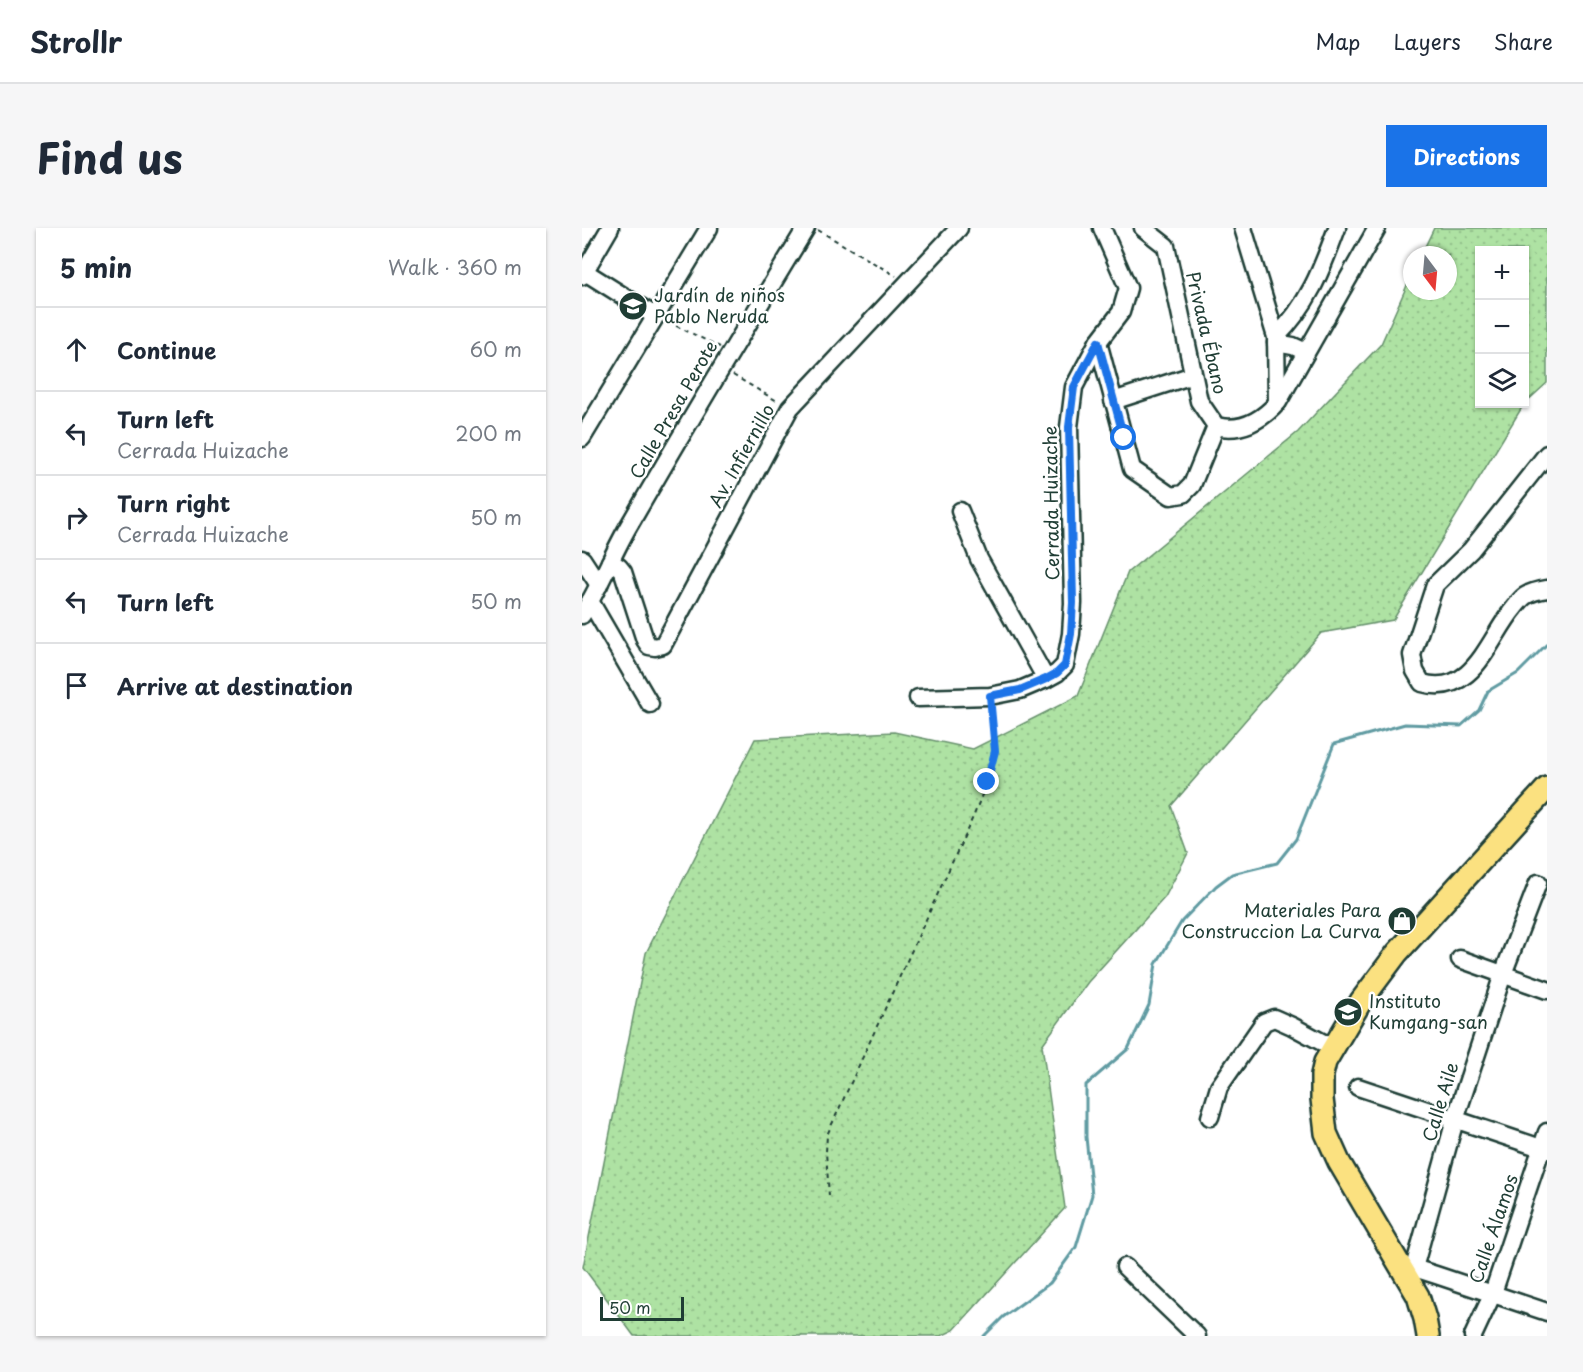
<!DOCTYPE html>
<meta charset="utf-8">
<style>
body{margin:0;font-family:"Playpen Sans",sans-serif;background:#f6f6f7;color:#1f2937}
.controls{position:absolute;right:18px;top:18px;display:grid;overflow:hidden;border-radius:0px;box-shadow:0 2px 4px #0004}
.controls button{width:54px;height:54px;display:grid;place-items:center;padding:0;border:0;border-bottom:2px solid #e0e1e3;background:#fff;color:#1f2937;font:30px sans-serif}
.compass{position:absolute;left:821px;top:18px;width:54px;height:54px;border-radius:50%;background:#fff;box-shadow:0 2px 4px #0004;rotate:164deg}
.scale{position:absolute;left:18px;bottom:15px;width:84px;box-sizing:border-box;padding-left:6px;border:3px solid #1f3d34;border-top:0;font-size:16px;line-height:21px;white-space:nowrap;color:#1f3d34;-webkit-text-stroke:4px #fff;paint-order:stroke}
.stop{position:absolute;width:18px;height:18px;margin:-14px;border:4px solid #1a73e8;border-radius:50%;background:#fff}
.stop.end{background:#1a73e8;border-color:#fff;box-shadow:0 2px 6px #0008}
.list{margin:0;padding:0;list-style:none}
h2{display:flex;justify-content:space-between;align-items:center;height:78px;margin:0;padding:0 24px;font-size:26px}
h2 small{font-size:20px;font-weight:400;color:#747a83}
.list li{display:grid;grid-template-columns:39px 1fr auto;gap:18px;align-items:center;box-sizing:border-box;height:84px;padding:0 24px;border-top:2px solid #e0e1e3}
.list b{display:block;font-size:22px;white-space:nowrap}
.list p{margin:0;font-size:20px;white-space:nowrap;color:#747a83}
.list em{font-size:20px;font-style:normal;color:#747a83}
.icon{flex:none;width:33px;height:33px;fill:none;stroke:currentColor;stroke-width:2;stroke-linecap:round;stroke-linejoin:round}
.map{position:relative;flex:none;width:965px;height:1108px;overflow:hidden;border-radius:0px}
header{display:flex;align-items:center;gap:36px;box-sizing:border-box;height:84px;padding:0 30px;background:#fff;border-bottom:2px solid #e0e1e3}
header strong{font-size:28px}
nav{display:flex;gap:33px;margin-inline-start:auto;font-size:21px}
.intro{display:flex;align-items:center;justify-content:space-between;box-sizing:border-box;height:144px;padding:0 36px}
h1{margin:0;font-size:42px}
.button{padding:15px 27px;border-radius:0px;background:#1a73e8;color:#fff;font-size:21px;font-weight:700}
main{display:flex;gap:36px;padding:0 36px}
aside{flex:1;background:#fff;border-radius:0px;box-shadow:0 2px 4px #0004}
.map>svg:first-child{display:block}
.grass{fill:url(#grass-dots);stroke:#66906c;stroke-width:1.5}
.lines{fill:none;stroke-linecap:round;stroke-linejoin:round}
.stream{stroke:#609ba2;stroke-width:3}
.minor-casing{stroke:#1f3d34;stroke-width:21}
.major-casing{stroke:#1f3d34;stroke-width:26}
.path{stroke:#1f3d34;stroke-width:2;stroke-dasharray:4.5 4.5;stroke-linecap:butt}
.minor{stroke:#fff;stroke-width:16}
.major{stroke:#fbe180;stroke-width:21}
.route{stroke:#1a73e8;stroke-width:8}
.labels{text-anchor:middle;stroke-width:5;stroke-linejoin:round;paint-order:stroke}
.poi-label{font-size:18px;fill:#1f3d34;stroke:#fff;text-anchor:start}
.street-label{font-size:18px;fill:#1f3d34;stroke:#fff}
</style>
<header>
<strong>Strollr</strong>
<nav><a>Map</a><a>Layers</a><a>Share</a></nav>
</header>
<div class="intro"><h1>Find us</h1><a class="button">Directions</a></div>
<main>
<aside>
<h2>5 min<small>Walk · 360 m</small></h2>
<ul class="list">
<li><svg class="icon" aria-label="ahead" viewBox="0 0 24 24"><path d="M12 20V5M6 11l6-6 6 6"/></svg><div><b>Continue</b></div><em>60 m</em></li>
<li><svg class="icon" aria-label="left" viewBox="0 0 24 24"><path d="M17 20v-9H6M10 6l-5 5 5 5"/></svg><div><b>Turn left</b><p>Cerrada Huizache</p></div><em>200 m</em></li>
<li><svg class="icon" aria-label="right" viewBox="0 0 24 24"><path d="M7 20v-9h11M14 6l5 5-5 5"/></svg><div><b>Turn right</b><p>Cerrada Huizache</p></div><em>50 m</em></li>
<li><svg class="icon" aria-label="left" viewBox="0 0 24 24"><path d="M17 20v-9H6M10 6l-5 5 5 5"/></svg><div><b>Turn left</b></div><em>50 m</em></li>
<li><svg class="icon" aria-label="arrive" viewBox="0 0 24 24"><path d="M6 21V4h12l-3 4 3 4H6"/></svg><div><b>Arrive at destination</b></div></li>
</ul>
</aside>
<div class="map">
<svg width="965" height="1108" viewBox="0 0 965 1108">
<defs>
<pattern id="grass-dots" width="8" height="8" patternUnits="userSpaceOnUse" patternTransform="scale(1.5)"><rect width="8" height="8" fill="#aee2a3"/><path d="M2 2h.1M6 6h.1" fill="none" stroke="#95c38d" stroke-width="1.8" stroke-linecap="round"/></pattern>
</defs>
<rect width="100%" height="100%" fill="#fff"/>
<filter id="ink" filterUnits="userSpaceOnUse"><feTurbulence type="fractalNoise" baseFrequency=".0167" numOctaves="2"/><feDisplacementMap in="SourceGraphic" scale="12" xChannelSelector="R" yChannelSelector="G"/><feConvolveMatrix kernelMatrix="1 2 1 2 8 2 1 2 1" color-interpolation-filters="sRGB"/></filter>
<g filter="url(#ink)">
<path class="grass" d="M852 0H965V155L943 175 942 22H897V176H942L811 392 739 405 589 578 606 625 583 669 506 754 460 817 483 980 372 1102 359 1108H52L1 1039 64 725 173 511 312 504 391 521 496 468 546 344 716 204 799 116 830 46V63H866V27H839Z"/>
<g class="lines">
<path class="stream" d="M402 1108 421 1089 468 1055 494 1019 510 967 504 909V857L546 821 567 777 574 736 600 693 634 658 650 646 695 635 714 611 752 516 823 496 879 498 897 482 906 463 936 445 965 416"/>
<g class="minor-casing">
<g id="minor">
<path d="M561 0 584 18 617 173 634 198C658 204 679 193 695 175L694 109 661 0"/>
<path d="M0 42 73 88"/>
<path d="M0 48 28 0"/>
<path d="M694 109C727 76 739 43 755 0"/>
<path d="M516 114 550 241 589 268 601 266 610 257 634 198"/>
<path d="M694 115 711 118 724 124"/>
<path d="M531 173 611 147"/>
<path d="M696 174 795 0"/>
<path d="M0 210 127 0"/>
<path d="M965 226 889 322 853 357 830 427 833 443 840 455C892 470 907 409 933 379 936 375 939 371 943 368 949 364 958 362 965 361"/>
<path d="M378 283 397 331 464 451"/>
<path d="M0 331 17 357"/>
<path d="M28 334 37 339 41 344 63 412 67 418 73 419 81 417 208 180 377 0"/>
<path d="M8 373 68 476"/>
<path d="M0 387C19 357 31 324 49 294 106 195 165 97 224 0"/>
<path d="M336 470 408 468 438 462 464 451 475 445 483 437 489 406 491 375 487 199 492 159 516 114 539 84 546 60 520 0"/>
<path d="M878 731 965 762"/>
<path d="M776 859 965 922"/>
<path d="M628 889 637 859 682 794 692 790 710 798 751 820"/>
<path d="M543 1039 615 1108"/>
<path d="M832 1040 873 892 921 746 956 655"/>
<path d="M822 1041 832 1040 854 1047 965 1084"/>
<path d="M891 1108 911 1065 965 904"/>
</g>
</g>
<g class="major-casing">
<path id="major" d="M846 1108 843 1091 836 1068 757 934 744 905 740 871V847L743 834 779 773 815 725 965 560"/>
</g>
<g class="path">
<path d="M236 2 314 48"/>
<path d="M86 94 138 119"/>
<path d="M151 147 195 173"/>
<path d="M247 968 244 924 245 907 392 587 405 554 413 523 409 480"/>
</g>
<use href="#minor" class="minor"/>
<use href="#major" class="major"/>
</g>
</g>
<g class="lines" filter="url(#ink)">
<path class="route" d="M405 554 413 523 408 468 438 462 464 451 475 445 483 437 489 406 491 375 487 199 492 159 516 114 542 210"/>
</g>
<defs>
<g id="school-disc" transform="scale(1.5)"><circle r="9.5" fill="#1f3d34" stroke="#fff"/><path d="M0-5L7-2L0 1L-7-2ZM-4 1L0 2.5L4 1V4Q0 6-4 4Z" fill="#fff"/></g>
<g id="shop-disc" transform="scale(1.5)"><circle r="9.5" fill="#1f3d34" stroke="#fff"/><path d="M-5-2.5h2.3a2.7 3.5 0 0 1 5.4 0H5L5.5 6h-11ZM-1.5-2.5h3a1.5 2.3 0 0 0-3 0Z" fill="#fff"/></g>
</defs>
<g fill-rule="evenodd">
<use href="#school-disc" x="51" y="78"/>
<use href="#shop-disc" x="820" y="693"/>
<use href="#school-disc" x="766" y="784"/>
</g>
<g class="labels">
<g class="poi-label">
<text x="72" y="74">Jardín de niños<tspan x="72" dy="21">Pablo Neruda</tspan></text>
<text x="799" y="689" text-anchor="end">Materiales Para<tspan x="799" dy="21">Construccion La Curva</tspan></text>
<text x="787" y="780">Instituto<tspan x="787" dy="21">Kumgang-san</tspan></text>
</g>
<g class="street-label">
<text transform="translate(624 105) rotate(77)" y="6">Privada Ébano</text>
<text transform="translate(92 182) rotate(-60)" y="6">Calle Presa Perote</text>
<text transform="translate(160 228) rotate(-61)" y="6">Av. Infiernillo</text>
<text transform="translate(470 275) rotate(-91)" y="6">Cerrada Huizache</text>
<text transform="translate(859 874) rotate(-73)" y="6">Calle Aile</text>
<text transform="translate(912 1001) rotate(-71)" y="6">Calle Álamos</text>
</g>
</g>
</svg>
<div class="controls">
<button>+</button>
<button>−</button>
<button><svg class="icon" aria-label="layers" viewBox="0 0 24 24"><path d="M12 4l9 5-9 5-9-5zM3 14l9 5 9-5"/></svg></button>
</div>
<svg class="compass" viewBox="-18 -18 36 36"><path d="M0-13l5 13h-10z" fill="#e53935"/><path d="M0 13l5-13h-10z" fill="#747a83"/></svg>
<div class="scale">50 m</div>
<div class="stop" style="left:542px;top:210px"></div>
<div class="stop end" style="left:405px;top:554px"></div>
</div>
</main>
